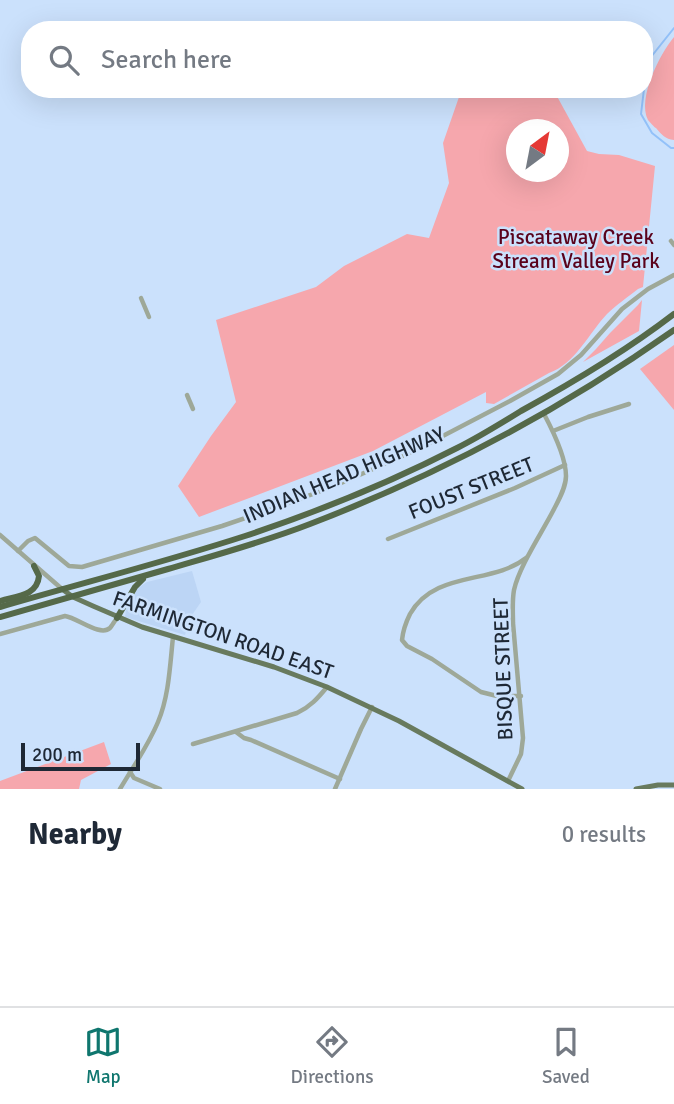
<!DOCTYPE html>
<style>
body{margin:0;font-family:Signika,sans-serif;background:#f2f2f3;color:#1f2937}
.compass{position:absolute;left:506px;top:119px;width:63px;height:63px;border-radius:50%;background:#fff;box-shadow:0 7px 28px #0002;rotate:32deg}
.scale{position:absolute;left:21px;bottom:18px;width:119px;box-sizing:border-box;padding-left:7px;border:4px solid #1e2835;border-top:0;font-size:19px;line-height:24px;white-space:nowrap;color:#1e2835;-webkit-text-stroke:5px #cbe1fc;paint-order:stroke}
.list{margin:0;padding:0;list-style:none}
h2{display:flex;justify-content:space-between;align-items:center;height:91px;margin:0;padding:0 28px;font-size:30px}
h2 small{font-size:23px;font-weight:400;color:#747a83}
.icon{flex:none;width:38px;height:38px;fill:none;stroke:currentColor;stroke-width:2;stroke-linecap:round;stroke-linejoin:round}
.map{position:relative;flex:none;width:674px;height:789px;overflow:hidden}
.search{position:absolute;background:#fff;box-shadow:0 7px 28px #0002;left:21px;right:21px;top:21px;height:77px;display:flex;align-items:center;gap:18px;box-sizing:border-box;padding:0 24px;border-radius:28px;color:#747a83;font-size:26px}
.sheet{height:217px;background:#fff}
nav{display:flex;justify-content:space-around;align-items:center;box-sizing:border-box;height:98px;border-top:2px solid #e0e1e3;background:#fff;font-size:19px;color:#747a83}
nav a{display:grid;justify-items:center;gap:4px}
nav .on{color:#0f766e}
.map>svg:first-child{display:block}
.built{fill:#bcd5f5}
.green{fill:#f6a7ad;fill-rule:evenodd}
.lines{fill:none;stroke-linecap:round;stroke-linejoin:round}
.stream{stroke:#93c1f9;stroke-width:2}
.minor{stroke:#9ea898;stroke-width:4.5}
.major{stroke:#687a5e;stroke-width:5}
.highway{stroke:#556949;stroke-width:6}
.labels{text-anchor:middle;stroke-width:5;stroke-linejoin:round;paint-order:stroke}
.park-label{font-size:21px;fill:#5a021b;stroke:#cbe1fc}
.street-label{font-size:21px;fill:#1e2835;stroke:#cbe1fc}
</style>
<div class="map">
<svg width="674" height="789" viewBox="0 0 674 789">
<rect width="100%" height="100%" fill="#cbe1fc"/>
<path class="built" d="M192 571 201 602 192 615 185 635 125 617 126 610 138 588 147 582Z"/>
<g class="green">
<path d="M674 37V140C665 139 662 135 656 128 655 128 649 121 648 120 637 98 660 54 674 37Z"/>
<path d="M482 89H553L587 151 599 154 619 155 655 166 643 287 638 289C628 297 616 305 607 314 589 333 575 364 549 373L494 404 486 403V392L373 451 199 517 178 486 211 436 236 402 216 320 316 287 344 266 407 234 429 238 449 183 443 143 459 97ZM516 130H558V172H516Z"/>
<path d="M642 300 639 331 583 362 596 349 610 333 638 305Z"/>
<path d="M674 345V410L640 369Z"/>
<path d="M104 742 111 764 81 780 79 789H0V781Z"/>
</g>
<g class="lines">
<g class="stream">
<path d="M644 88 647 62 674 28"/>
<path d="M644 89 641 114 652 133 671 148H674"/>
</g>
<g class="minor">
<path d="M671 241 674 245"/>
<path d="M141 298 149 317"/>
<path d="M187 395 193 409"/>
<path d="M553 431 588 417 629 404"/>
<path d="M0 535 62 589"/>
<path d="M388 539 515 488 565 465"/>
<path d="M18 551 28 541 35 538 69 566 82 567 222 526 272 509 332 487 414 451 510 401 558 374 581 355 622 309 648 289 674 275"/>
<path d="M0 634 65 616C78 618 100 637 110 628 111 627 116 619 117 618"/>
<path d="M521 696H497L481 692 432 659 407 646 402 640C403 630 406 622 410 614 435 570 492 585 526 558"/>
<path d="M236 732 244 738 251 740 340 779"/>
<path d="M193 744 297 713C310 707 318 698 327 687"/>
<path d="M130 772 134 778 160 789"/>
<path d="M508 781 521 754 523 738 513 623C513 612 512 601 514 590 519 567 541 534 553 511 558 501 566 488 566 476 566 457 553 431 544 414"/>
<path d="M120 789C133 767 148 746 158 722 169 696 170 665 173 637"/>
<path d="M335 789 361 729 372 707"/>
</g>
<g class="major">
<path d="M62 589 73 597 93 606 142 627 274 667 327 687 399 721 522 789"/>
<path d="M636 789 658 785H674"/>
</g>
<g class="highway">
<path d="M0 601C17 596 37 596 39 576L34 566"/>
<path d="M0 607C82 583 165 562 245 536 317 512 389 483 457 448 479 437 500 424 521 411 574 382 626 351 674 314"/>
<path d="M0 617C56 601 112 585 168 569 216 555 264 542 310 524 438 475 562 409 674 330"/>
<path d="M117 618 135 587 143 579"/>
</g>
</g>
<g class="labels">
<g class="park-label">
<text x="576" y="244">Piscataway Creek<tspan x="576" dy="24">Stream Valley Park</tspan></text>
</g>
<g class="street-label">
<text transform="translate(344 475) rotate(-23)" y="7">INDIAN HEAD HIGHWAY</text>
<text transform="translate(471 488) rotate(-22)" y="7">FOUST STREET</text>
<text transform="translate(223 635) rotate(19)" y="7">FARMINGTON ROAD EAST</text>
<text transform="translate(503 669) rotate(-92)" y="7">BISQUE STREET</text>
</g>
</g>
</svg>
<svg class="compass" viewBox="-18 -18 36 36"><path d="M0-13l5 13h-10z" fill="#e53935"/><path d="M0 13l5-13h-10z" fill="#747a83"/></svg>
<div class="scale">200 m</div>
<div class="search"><svg class="icon" aria-label="search" viewBox="0 0 24 24"><circle cx="10" cy="10" r="6"/><path d="M15 15l6 6"/></svg>Search here</div>
</div>
<section class="sheet">
<h2>Nearby<small>0 results</small></h2>
<ul class="list">
</ul>
</section>
<nav>
<a class="on"><svg class="icon" aria-label="map" viewBox="0 0 24 24"><path d="M3 6l6-2 6 2 6-2v14l-6 2-6-2-6 2zM9 4v14M15 6v14"/></svg>Map</a>
<a><svg class="icon" aria-label="directions" viewBox="0 0 24 24"><path d="M12 3l9 9-9 9-9-9zM9 14v-3h6M13 9l2 2-2 2"/></svg>Directions</a>
<a><svg class="icon" aria-label="saved" viewBox="0 0 24 24"><path d="M7 4h10v16l-5-4-5 4z"/></svg>Saved</a>
</nav>
